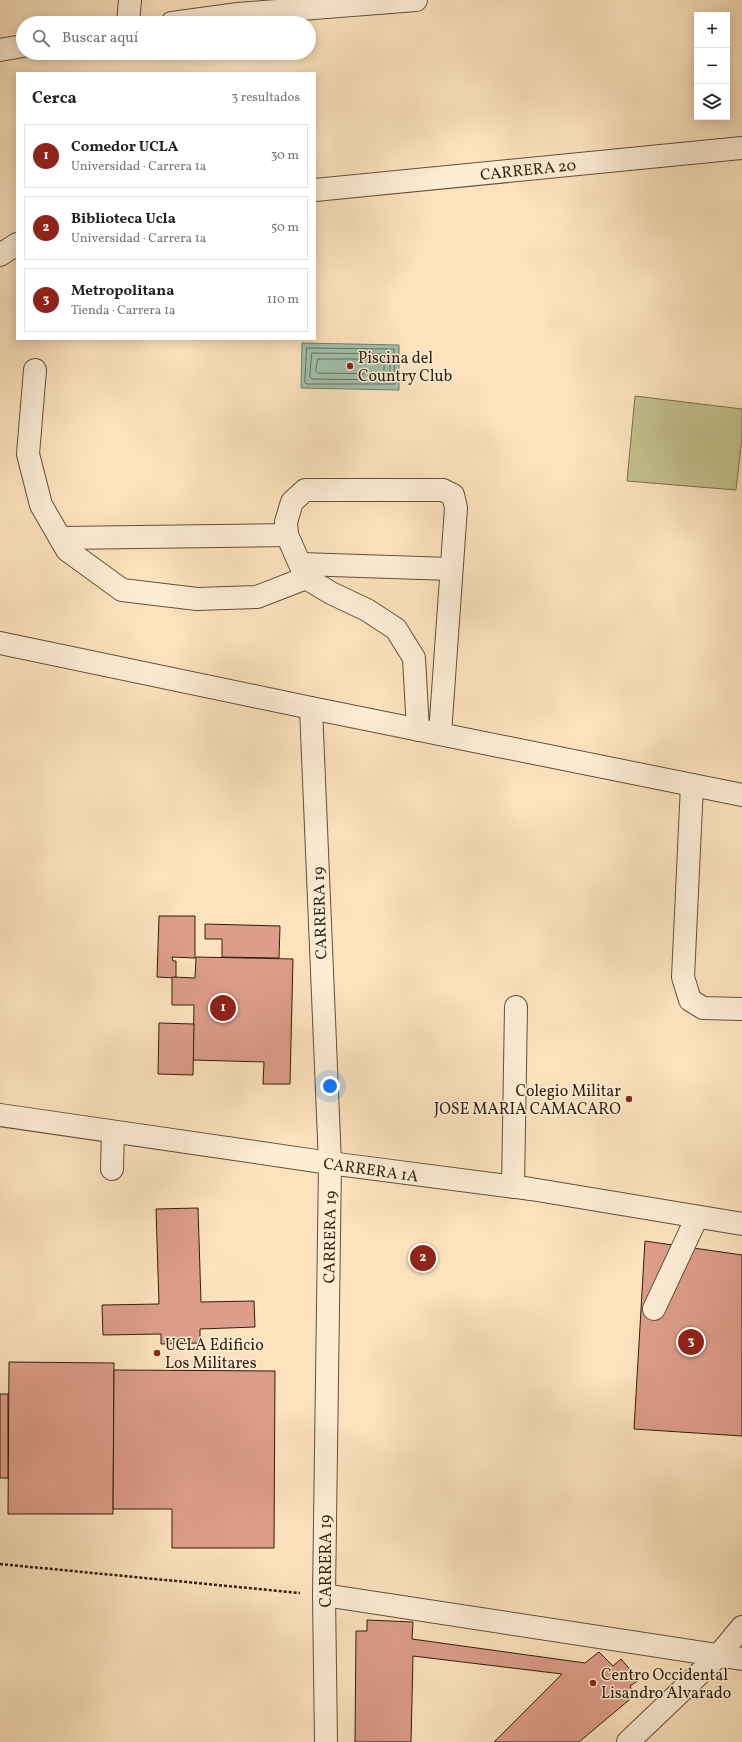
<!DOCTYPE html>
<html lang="es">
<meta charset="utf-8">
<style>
body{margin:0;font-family:Vollkorn,serif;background:#f6f6f6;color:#202124}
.controls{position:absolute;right:12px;top:12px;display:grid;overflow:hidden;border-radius:0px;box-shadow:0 2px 10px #0003}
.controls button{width:36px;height:36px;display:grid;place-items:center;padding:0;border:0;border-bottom:1px solid #e0e0e0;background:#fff;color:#202124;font:20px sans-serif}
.you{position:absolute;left:330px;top:1086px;width:14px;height:14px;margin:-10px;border:3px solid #fff;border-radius:50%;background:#1a73e8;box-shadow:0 0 0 6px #1a73e833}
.badge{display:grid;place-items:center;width:26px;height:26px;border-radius:50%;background:#8f2418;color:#fff;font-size:13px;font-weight:700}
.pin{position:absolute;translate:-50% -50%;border:2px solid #fff;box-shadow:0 1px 4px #0006}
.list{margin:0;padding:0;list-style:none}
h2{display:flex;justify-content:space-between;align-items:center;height:52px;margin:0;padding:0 16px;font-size:17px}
h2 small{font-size:13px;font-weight:400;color:#757577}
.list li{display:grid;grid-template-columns:26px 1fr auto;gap:12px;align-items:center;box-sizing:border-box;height:64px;margin:0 8px 8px;padding:0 8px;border:1px solid #e0e0e0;border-radius:0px}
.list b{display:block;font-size:15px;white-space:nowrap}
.list p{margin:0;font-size:13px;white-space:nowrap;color:#757577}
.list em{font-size:13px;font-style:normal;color:#757577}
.icon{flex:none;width:22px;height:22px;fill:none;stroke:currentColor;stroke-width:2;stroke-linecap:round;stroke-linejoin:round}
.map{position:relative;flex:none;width:742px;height:1742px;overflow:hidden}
.search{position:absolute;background:#fff;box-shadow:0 2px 10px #0003;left:16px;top:16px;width:300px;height:44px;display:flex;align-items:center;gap:10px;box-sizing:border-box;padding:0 14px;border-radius:22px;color:#757577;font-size:15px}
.panel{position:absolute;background:#fff;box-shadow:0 2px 10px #0003;left:16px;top:72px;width:300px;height:268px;border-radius:0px}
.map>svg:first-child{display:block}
.green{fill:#c3c28e;stroke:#79704c}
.water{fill:#a0bfac;stroke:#737f6c}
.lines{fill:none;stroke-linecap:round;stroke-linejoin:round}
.shore{stroke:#686f5c;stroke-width:1}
.building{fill:#dd9d8a;stroke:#2f1f0b}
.minor-casing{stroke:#625038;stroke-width:24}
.path{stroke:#2f1f0b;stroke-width:2.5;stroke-dasharray:3 2;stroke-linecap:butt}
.minor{stroke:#fdedd5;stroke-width:22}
.poi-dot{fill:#8f2418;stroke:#fdedd5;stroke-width:1.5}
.labels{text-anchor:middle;stroke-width:3;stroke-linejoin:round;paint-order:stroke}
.street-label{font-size:16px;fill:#2f1f0b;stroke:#fdedd5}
.poi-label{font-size:16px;fill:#2f1f0b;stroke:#fdedd5;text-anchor:start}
</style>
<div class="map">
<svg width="742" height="1742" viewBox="0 0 742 1742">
<rect width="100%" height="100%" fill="#fce3be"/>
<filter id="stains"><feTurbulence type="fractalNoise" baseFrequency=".005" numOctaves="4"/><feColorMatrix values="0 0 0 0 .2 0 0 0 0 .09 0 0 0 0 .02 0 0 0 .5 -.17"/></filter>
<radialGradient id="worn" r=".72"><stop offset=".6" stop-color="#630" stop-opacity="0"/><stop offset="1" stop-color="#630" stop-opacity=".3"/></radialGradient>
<path class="green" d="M635 396 742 409V438L736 490 627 481Z"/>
<path class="water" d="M302 343 399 345V390L301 388Z"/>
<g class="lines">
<g class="shore">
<path d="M307 348 394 349 395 384H306L305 382Z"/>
<path d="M312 353 389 354 390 355V379L388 380 312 379 310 377Z"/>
<path d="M318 359H382L384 361V373L382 374 318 373 316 371Z"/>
</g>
</g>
<g class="building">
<path d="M159 916H195V958L172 957 173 961H176V978L157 977Z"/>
<path d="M205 924 280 926 279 958 222 957V939H205Z"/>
<path d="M196 957 293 959 290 1084H263L264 1062 193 1060 194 1005H172V977L195 978Z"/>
<path d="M159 1023 194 1024 193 1075 158 1074Z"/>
<path d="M198 1208 201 1302 254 1301 255 1327 200 1329V1343L161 1344V1334L103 1335 102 1305 159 1304 156 1209Z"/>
<path d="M645 1241 742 1255V1436L634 1429Z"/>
<path d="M9 1362 114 1363 113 1514H8Z"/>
<path d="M114 1370 275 1371 274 1548H172V1509H113Z"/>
<rect x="0" y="1394" width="8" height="84"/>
<path d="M367 1620 413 1622 412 1639 585 1663 599 1652 613 1666 621 1659 639 1680 630 1686 635 1695 579 1742H494L562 1674 413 1656 411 1742H355L356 1631H367Z"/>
</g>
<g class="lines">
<g class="minor-casing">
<g id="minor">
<path d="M128 23 130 0"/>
<path d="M172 23 238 14 416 0"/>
<path d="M0 50 23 46"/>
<path d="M315 190 742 148"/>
<path d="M0 255 17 244"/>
<path d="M35 370 28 454 41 505 67 550 122 590 197 599 257 597 306 578"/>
<path d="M60 538 287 535"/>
<path d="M301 564 451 569"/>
<path d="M0 643 311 708 742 795"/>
<path d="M311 708 330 1163 324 1595 326 1742"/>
<path d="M418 730 414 658 396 629 367 610 331 593 306 578 287 535 286 522 292 502 305 490H443L453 495 456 508 440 734"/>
<path d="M692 785 683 977 690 1000 703 1008 742 1009"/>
<path d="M0 1115 330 1163 531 1189 742 1224"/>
<path d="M112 1169 113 1132"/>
<path d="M513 1187 516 1007"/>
<path d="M654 1309 697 1217"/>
<path d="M324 1595 742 1659"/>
<path d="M628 1742 718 1656 742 1627"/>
</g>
</g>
<path class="path" d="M0 1564 300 1593"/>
<use href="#minor" class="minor"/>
</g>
<g class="poi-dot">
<circle cx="350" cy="366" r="4"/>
<circle cx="629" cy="1099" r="4"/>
<circle cx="157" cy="1353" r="4"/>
<circle cx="593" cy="1683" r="4"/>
</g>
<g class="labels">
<g class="street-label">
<text transform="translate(528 169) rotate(-6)" y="6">CARRERA 20</text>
<text transform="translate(319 913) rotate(-92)" y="6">CARRERA 19</text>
<text transform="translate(371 1169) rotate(8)" y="6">CARRERA 1A</text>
<text transform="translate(329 1237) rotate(-89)" y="6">CARRERA 19</text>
<text transform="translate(325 1561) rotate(-90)" y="6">CARRERA 19</text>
</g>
<g class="poi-label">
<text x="358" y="363">Piscina del<tspan x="358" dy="18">Country Club</tspan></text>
<text x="621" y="1096" text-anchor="end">Colegio Militar<tspan x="621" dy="18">JOSE MARIA CAMACARO</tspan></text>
<text x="165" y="1350">UCLA Edificio<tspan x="165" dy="18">Los Militares</tspan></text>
<text x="601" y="1680">Centro Occidental<tspan x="601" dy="18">Lisandro Alvarado</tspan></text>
</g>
</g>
<rect width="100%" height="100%" filter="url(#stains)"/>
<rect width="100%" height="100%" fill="url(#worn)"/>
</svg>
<div class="controls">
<button>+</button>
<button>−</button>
<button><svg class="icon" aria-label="layers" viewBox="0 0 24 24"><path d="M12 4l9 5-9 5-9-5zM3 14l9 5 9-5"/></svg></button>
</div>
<div class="you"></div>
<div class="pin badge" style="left:223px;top:1008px">1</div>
<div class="pin badge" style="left:423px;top:1258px">2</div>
<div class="pin badge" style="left:691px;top:1342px">3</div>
<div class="search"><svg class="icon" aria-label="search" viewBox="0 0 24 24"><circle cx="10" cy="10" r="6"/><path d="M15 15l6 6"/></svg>Buscar aquí</div>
<section class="panel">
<h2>Cerca<small>3 resultados</small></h2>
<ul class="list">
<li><span class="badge">1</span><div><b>Comedor UCLA</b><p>Universidad · Carrera 1a</p></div><em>30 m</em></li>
<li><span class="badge">2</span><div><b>Biblioteca Ucla</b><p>Universidad · Carrera 1a</p></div><em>50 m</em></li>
<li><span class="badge">3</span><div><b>Metropolitana</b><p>Tienda · Carrera 1a</p></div><em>110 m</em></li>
</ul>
</section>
</div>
